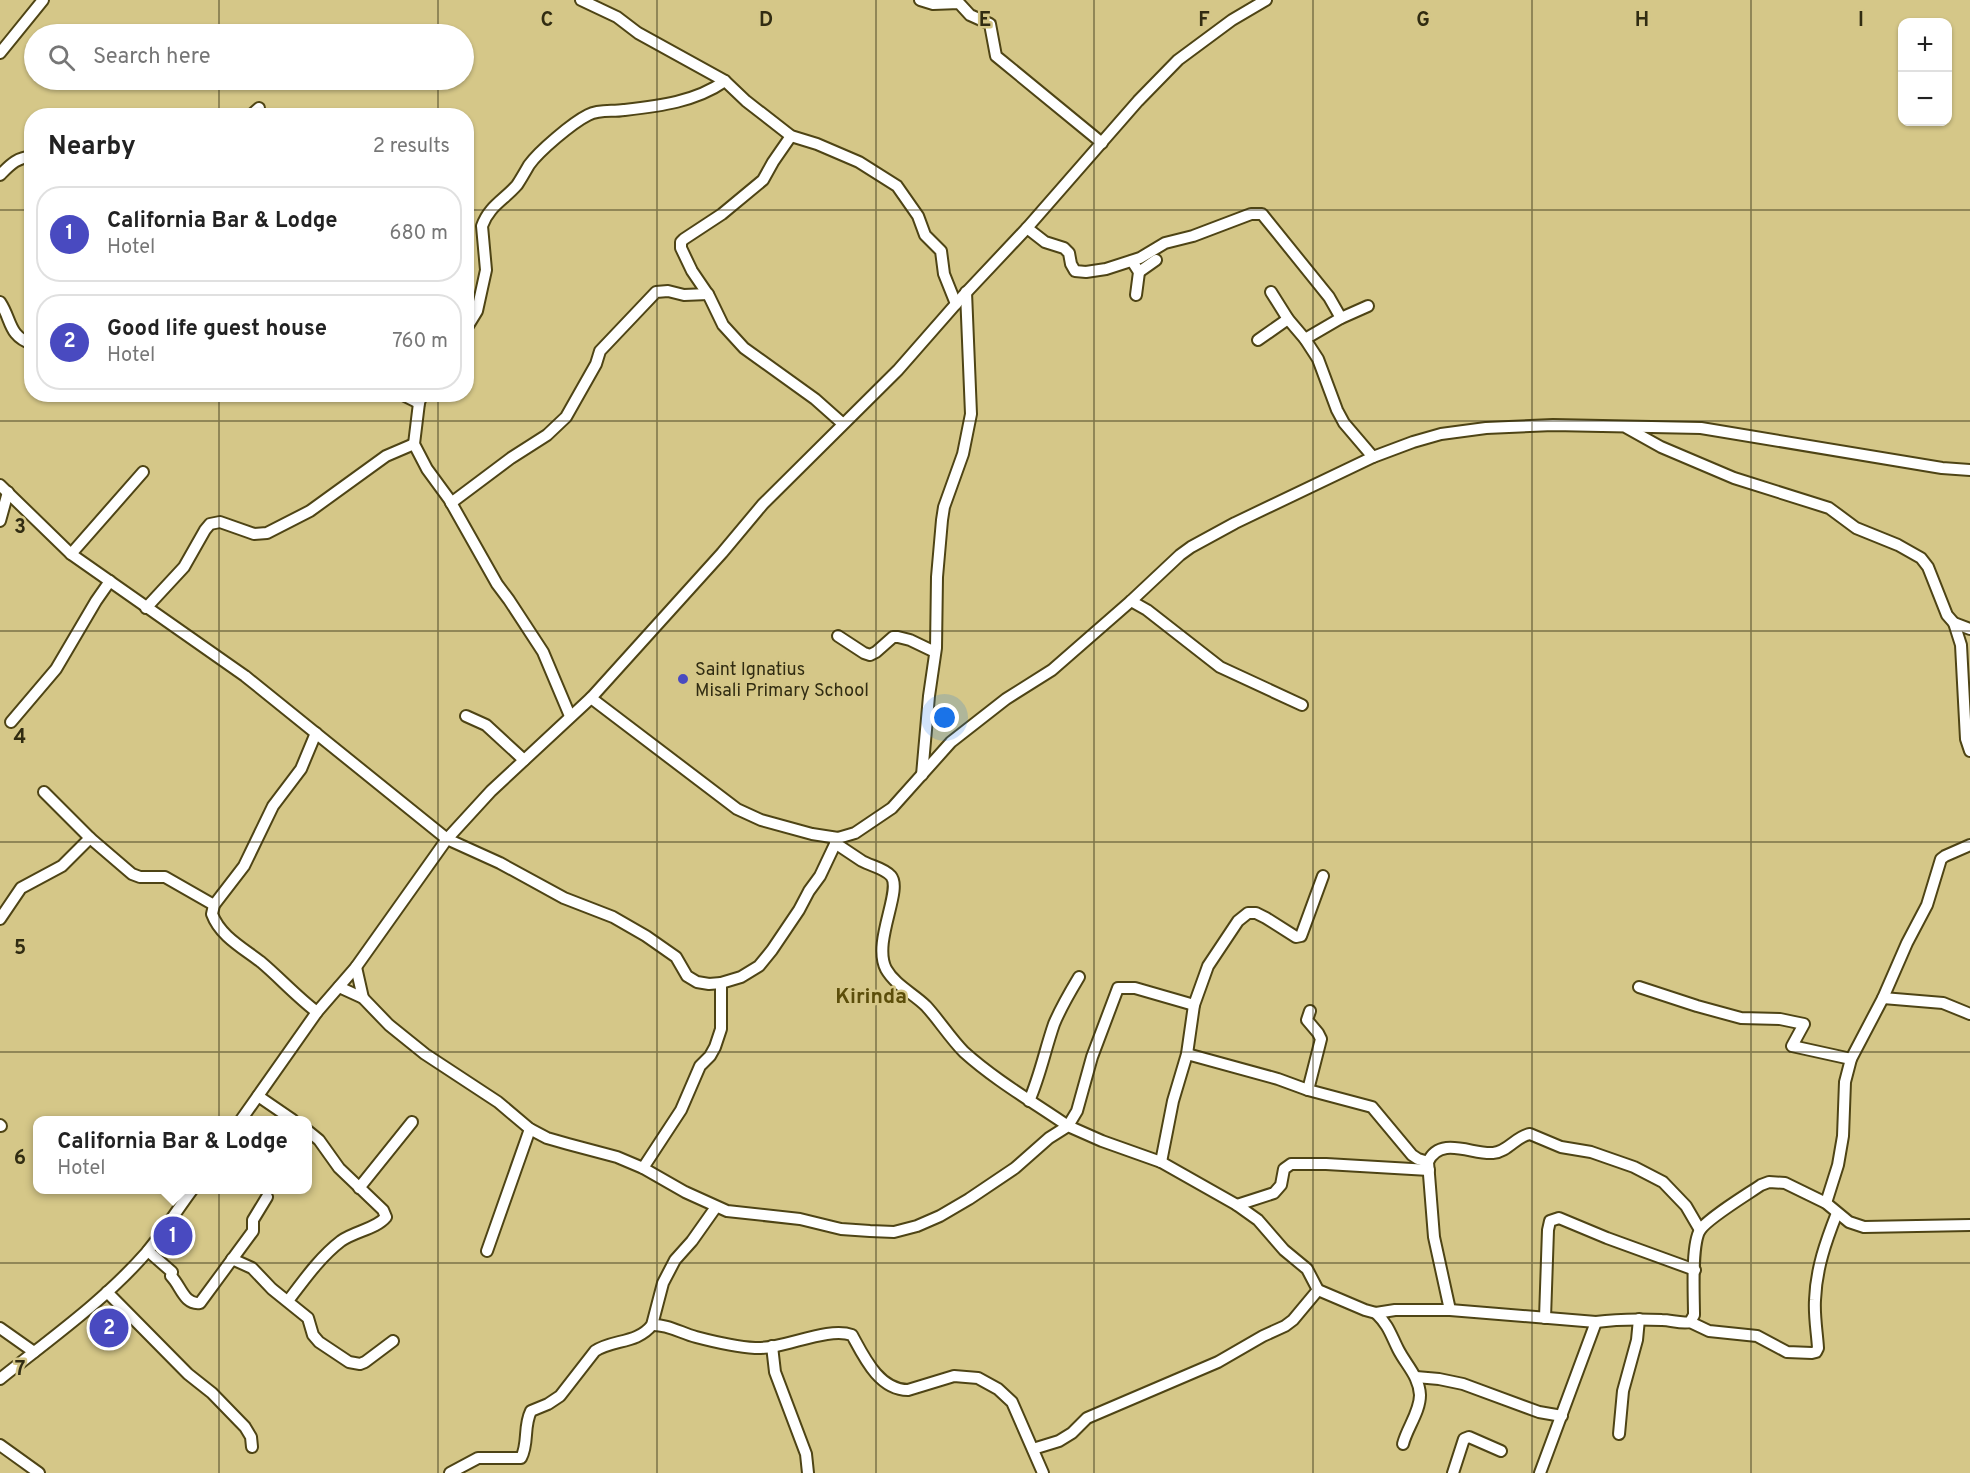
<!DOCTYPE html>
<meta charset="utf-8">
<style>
body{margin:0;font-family:Overpass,sans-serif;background:#f2f2f2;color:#222}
.controls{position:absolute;right:18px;top:18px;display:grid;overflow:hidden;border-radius:12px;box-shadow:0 2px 4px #0004}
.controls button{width:54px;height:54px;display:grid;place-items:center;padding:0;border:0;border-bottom:2px solid #e0e0e0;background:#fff;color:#222;font:30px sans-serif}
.you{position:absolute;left:945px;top:718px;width:21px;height:21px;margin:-15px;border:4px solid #fff;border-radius:50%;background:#1a73e8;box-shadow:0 0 0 9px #1a73e833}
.badge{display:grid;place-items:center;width:39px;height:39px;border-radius:50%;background:#494ac0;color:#fff;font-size:20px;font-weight:700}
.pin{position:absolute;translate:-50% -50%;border:3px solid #fff;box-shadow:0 2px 6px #0006}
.popup{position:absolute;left:33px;top:1116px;width:279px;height:78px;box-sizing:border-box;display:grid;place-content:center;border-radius:12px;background:#fff;filter:drop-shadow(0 2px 4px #0005);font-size:20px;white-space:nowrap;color:#767676}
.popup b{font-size:22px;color:#222}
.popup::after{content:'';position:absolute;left:50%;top:100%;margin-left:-12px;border:12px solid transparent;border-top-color:#fff}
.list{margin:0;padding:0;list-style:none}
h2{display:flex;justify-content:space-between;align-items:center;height:78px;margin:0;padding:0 24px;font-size:26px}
h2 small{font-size:20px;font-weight:400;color:#767676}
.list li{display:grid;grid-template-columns:39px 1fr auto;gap:18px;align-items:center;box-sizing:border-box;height:96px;margin:0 12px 12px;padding:0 12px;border:2px solid #e0e0e0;border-radius:24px}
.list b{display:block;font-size:22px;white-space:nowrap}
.list p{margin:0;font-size:20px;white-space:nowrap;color:#767676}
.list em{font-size:20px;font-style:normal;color:#767676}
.icon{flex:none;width:33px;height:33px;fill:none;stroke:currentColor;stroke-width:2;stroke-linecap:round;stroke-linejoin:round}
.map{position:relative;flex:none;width:1970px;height:1473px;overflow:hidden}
.search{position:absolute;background:#fff;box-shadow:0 2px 4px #0004;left:24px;top:24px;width:450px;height:66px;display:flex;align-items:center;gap:15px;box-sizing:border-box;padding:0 21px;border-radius:33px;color:#767676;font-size:22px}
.panel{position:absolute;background:#fff;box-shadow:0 2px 4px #0004;left:24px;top:108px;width:450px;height:294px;border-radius:24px}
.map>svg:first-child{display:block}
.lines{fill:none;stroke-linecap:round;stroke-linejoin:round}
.street-casing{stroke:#4e4415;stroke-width:14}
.street{stroke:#fff;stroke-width:10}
.grid{fill:none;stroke:#312c12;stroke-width:1.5;stroke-opacity:0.55}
.poi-dot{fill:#494ac0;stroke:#d5c788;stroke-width:2}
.labels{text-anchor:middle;stroke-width:5;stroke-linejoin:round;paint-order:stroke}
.poi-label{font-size:18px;fill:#312c12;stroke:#d5c788;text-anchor:start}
.quarter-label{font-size:21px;font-weight:bold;fill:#5c4e0a;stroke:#d5c788}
.grid-label{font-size:20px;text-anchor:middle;font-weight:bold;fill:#312c12;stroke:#d5c788;stroke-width:5;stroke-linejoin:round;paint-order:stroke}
</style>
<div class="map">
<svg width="1970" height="1473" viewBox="0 0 1970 1473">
<rect width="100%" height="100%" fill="#d5c788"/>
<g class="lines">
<g class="street-casing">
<g id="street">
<path d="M581 0 617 17 638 33 725 81 746 101 791 136 817 144 859 162 897 186 918 216 925 235 941 251 944 274 956 304"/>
<path d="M920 0 933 4 959 3 970 15 990 24 996 56 1102 143"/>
<path d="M0 53 43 0"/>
<path d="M250 116 259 108"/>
<path d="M791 136 773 162 763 180 722 214 684 239 681 242V248L692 271 709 296 723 325 744 348 815 399 842 423"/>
<path d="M0 175C9 166 18 156 32 157"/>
<path d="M1027 228 1045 242 1064 248 1069 253 1071 264 1075 271 1086 272 1106 269 1140 258 1165 243 1193 236 1251 214H1262L1329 297 1341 318"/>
<path d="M1132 261 1139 272 1136 295"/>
<path d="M1139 272 1156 260"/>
<path d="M1271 292 1288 319 1305 339 1318 359 1337 410 1344 423 1373 457"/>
<path d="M0 302C12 320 8 336 32 344"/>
<path d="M466 329 477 311 486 270 482 226C489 206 504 200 517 185 521 179 525 172 529 165 539 151 572 123 588 115 600 109 612 112 624 110 659 106 695 102 725 81"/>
<path d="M1305 339 1341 318 1368 306"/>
<path d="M1258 340 1288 319"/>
<path d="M401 394 419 403"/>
<path d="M422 394 419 403 414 444 427 469 449 499 497 584 509 600 543 652 570 716"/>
<path d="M1627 428 1661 447 1734 478 1829 508 1856 528 1898 545 1921 558 1928 567 1947 615 1954 623 1970 629"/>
<path d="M0 485 71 554 245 676 447 839 500 863 564 898 613 917 646 936 676 957 687 976 697 982 709 984 721 983 741 977 759 966 772 950 799 910 809 891 820 876 838 838"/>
<path d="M451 503 511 458 547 435 566 417 596 364 600 351 656 292 668 291 684 295 708 294"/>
<path d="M0 521 8 492"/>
<path d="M71 554 143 472"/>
<path d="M1131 601 1147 610 1220 667 1302 705"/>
<path d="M146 608 184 567 205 530 210 524 220 522 254 534 267 533 310 511 386 456 414 444"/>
<path d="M1954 623 1961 645 1966 739 1970 751"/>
<path d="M838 636 864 653 870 655 876 652 893 637H898L910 640 935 652"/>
<path d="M591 698 737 809 761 820 812 834 838 838 855 833 892 808 951 742 1006 699 1052 670 1131 601 1180 555 1191 547 1235 523 1373 457 1413 442 1441 434 1486 428 1553 425 1701 428 1942 468 1970 470"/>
<path d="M466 716 486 725 524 760"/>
<path d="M11 722 56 669 96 601 110 581"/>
<path d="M316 733 301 769 273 806 244 866 214 905 212 914C220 936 243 948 261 962 280 978 297 997 317 1012"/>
<path d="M922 775 929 696 936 648 937 577 942 520 944 507 963 454 971 414 966 292"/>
<path d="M44 792 90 838 132 874 140 877H165L214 905"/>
<path d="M835 843C844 849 853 855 862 861 871 866 884 868 891 876 903 890 872 942 886 969 895 985 914 994 926 1006 939 1020 950 1038 964 1052 995 1080 1033 1102 1068 1126L1077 1111 1092 1057 1118 988H1135L1194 1005"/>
<path d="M0 919 21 888 62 866 90 838"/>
<path d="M356 967 363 998"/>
<path d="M339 987 363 998 389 1025 425 1054 498 1102 530 1129 547 1138 568 1144 617 1157 643 1168 685 1192 727 1211 800 1219 841 1229 870 1231 894 1232 917 1226 940 1216 969 1199 1015 1168 1049 1138 1068 1126 1102 1141 1161 1162 1237 1205 1258 1220 1284 1250 1307 1269 1318 1290 1365 1310 1376 1313 1395 1310H1450L1596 1322 1540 1473"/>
<path d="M1639 987 1697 1006 1741 1018 1780 1019 1804 1024 1792 1046 1851 1059"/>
<path d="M1883 998 1943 1003 1970 1014"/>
<path d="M1187 1054 1278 1079 1308 1090 1372 1107 1412 1155 1418 1159 1428 1162"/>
<path d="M1308 1090 1321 1039 1318 1033 1307 1020 1310 1011"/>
<path d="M258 1096 293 1120"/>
<path d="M1029 1101C1040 1076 1045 1050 1054 1024 1061 1007 1070 992 1079 977"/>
<path d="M241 1120 317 1012 356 967 447 839 491 791 591 698 722 553 763 504 898 370 962 297 1027 228 1138 101 1178 60 1232 20 1266 0"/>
<path d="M0 1125 1 1126"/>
<path d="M1161 1162 1173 1101 1187 1054 1194 1005 1208 966 1238 921 1248 913H1256L1266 918 1296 937 1301 936 1323 876"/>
<path d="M643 1168 681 1110 700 1066 710 1056 715 1047 721 1029V983"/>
<path d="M359 1188 412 1122"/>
<path d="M1826 1203 1838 1165 1843 1136 1845 1082 1851 1059 1883 998 1907 943 1927 905 1941 859 1945 856 1970 845"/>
<path d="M1237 1205 1274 1193 1281 1185 1284 1169 1291 1164H1326L1429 1170"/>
<path d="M148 1251 172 1272 171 1276C181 1286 184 1305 200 1303L253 1231V1220L267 1197"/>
<path d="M487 1251 530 1129"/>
<path d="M232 1259 252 1268 272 1289 308 1318 313 1335 319 1342 349 1362 360 1364 365 1362 393 1341"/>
<path d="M107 1292 188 1374 212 1393 245 1427 251 1437 252 1447"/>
<path d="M288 1301C304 1280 320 1257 341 1241 355 1231 376 1229 386 1217L383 1210 339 1168 319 1140 308 1131"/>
<path d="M1450 1310 1434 1237 1428 1162C1440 1135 1473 1155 1493 1153 1508 1152 1516 1136 1530 1134L1561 1147 1591 1152 1634 1167 1663 1182 1686 1206 1700 1230"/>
<path d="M1376 1313C1389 1326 1390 1333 1398 1349 1406 1365 1419 1376 1420 1395 1420 1412 1407 1428 1403 1444"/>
<path d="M1545 1318 1548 1230 1550 1221 1559 1218 1607 1238 1695 1270"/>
<path d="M1596 1322C1618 1319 1639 1319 1662 1320 1671 1320 1681 1324 1690 1322L1694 1315C1694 1295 1691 1245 1700 1230 1708 1218 1748 1194 1761 1185L1769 1182 1785 1183 1826 1203 1849 1222 1864 1227 1970 1225"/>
<path d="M1690 1322 1709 1331 1757 1336 1787 1352 1812 1353 1816 1352 1818 1348C1817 1332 1814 1316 1815 1300 1816 1269 1826 1241 1837 1213"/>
<path d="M652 1325C667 1324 681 1333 696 1337 715 1342 736 1347 755 1348 782 1350 827 1326 852 1335 864 1357 879 1390 908 1390L954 1376 978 1378 998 1389 1012 1402 1043 1473"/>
<path d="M0 1328 34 1352"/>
<path d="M772 1346 775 1372 806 1454 808 1473"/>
<path d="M1416 1377 1439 1379 1463 1384 1539 1412 1562 1416"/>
<path d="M0 1379C50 1339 104 1301 146 1253 163 1233 177 1210 192 1190"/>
<path d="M1619 1434 1623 1391 1637 1340 1639 1319"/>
<path d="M0 1445 39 1473"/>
<path d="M1033 1449 1059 1441 1072 1433 1087 1418 1218 1362 1263 1336 1285 1326 1293 1320 1318 1290"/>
<path d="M450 1473 478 1458H521C529 1443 523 1427 531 1411L548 1404 560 1396 595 1351C613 1339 637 1344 652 1325L663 1283 675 1260 692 1241 716 1207"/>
<path d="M1453 1473 1464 1439 1469 1437 1501 1451"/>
</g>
</g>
<use href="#street" class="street"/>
</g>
<path class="grid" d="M219 0V34M438 0V34M657 0V1473M876 0V1473M1094 0V1473M1313 0V1473M1532 0V1473M1751 0V1473M219 80V116M438 80V116M0 210H32M466 210H1970M219 394V1473M438 394V1473M0 421H1970M0 631H1970M0 842H1970M0 1052H1970M0 1263H1970"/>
<circle class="poi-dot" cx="683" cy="679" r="6"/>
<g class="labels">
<g class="poi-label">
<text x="695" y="675">Saint Ignatius<tspan x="695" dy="21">Misali Primary School</tspan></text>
</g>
<g class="quarter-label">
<text x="871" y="1003">Kirinda</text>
</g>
</g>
<g class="grid-label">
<text x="547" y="26">C</text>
<text x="766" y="26">D</text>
<text x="985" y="26">E</text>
<text x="1204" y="26">F</text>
<text x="1423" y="26">G</text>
<text x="1642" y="26">H</text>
<text x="1861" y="26">I</text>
<text x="20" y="533">3</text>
<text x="20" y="743">4</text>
<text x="20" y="954">5</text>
<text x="20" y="1164">6</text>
<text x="20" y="1375">7</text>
</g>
</svg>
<div class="controls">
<button>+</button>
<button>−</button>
</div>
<div class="you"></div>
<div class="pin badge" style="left:173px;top:1236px">1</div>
<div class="popup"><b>California Bar &amp; Lodge</b>Hotel</div>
<div class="pin badge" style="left:109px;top:1328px">2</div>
<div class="search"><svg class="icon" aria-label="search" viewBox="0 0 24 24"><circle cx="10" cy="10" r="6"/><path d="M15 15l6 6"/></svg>Search here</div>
<section class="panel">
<h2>Nearby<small>2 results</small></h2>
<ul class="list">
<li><span class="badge">1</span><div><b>California Bar &amp; Lodge</b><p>Hotel</p></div><em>680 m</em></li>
<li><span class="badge">2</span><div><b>Good life guest house</b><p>Hotel</p></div><em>760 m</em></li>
</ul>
</section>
</div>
